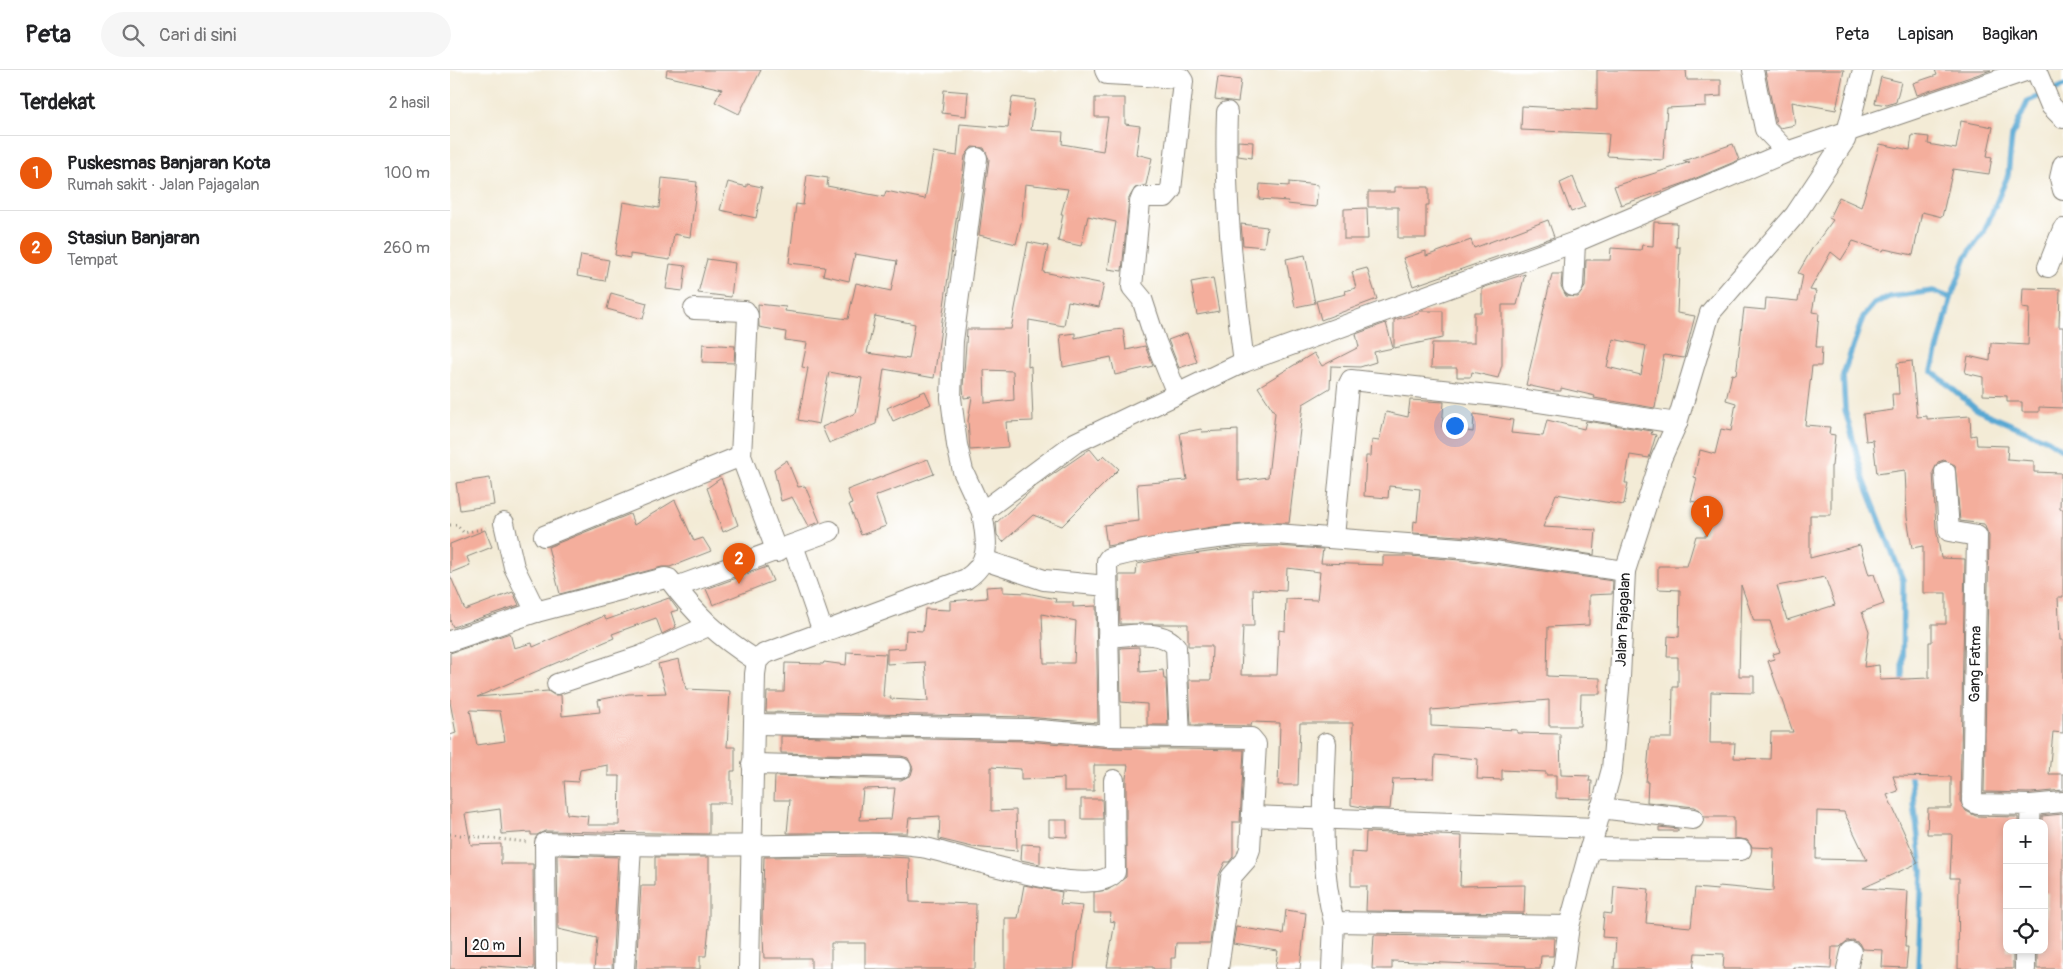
<!DOCTYPE html>
<html lang="id">
<meta charset="utf-8">
<style>
body{margin:0;font-family:Pangolin,sans-serif;background:#f6f6f6;color:#202124}
.controls{position:absolute;right:15px;bottom:15px;display:grid;overflow:hidden;border-radius:10px;box-shadow:0 2px 8px #0003}
.controls button{width:45px;height:45px;display:grid;place-items:center;padding:0;border:0;border-bottom:1px solid #e0e0e0;background:#fff;color:#202124;font:25px sans-serif}
.scale{position:absolute;left:15px;bottom:12px;width:56px;box-sizing:border-box;padding-left:5px;border:2px solid #1c1c1c;border-top:0;font-size:14px;line-height:18px;white-space:nowrap;color:#1c1c1c;-webkit-text-stroke:4px #fff;paint-order:stroke}
.you{position:absolute;left:1004px;top:355px;width:18px;height:18px;margin:-12px;border:4px solid #fff;border-radius:50%;background:#1a73e8;box-shadow:0 0 0 8px #1a73e833}
.badge{display:grid;place-items:center;width:32px;height:32px;border-radius:50%;background:#ea580c;color:#fff;font-size:16px;font-weight:700}
.pin{position:absolute;translate:-50% -41px;filter:drop-shadow(0 1px 2px #0008)}
.pin::after{content:'';position:absolute;top:26px;width:18px;height:15px;background:inherit;clip-path:polygon(0 0,100% 0,50% 100%)}
.list{margin:0;padding:0;list-style:none}
h2{display:flex;justify-content:space-between;align-items:center;height:65px;margin:0;padding:0 20px;font-size:21px}
h2 small{font-size:16px;font-weight:400;color:#757577}
.list li{display:grid;grid-template-columns:32px 1fr auto;gap:15px;align-items:center;box-sizing:border-box;height:75px;padding:0 20px;border-top:1px solid #e0e0e0}
.list b{display:block;font-size:19px;white-space:nowrap}
.list p{margin:0;font-size:16px;white-space:nowrap;color:#757577}
.list em{font-size:16px;font-style:normal;color:#757577}
.icon{flex:none;width:28px;height:28px;fill:none;stroke:currentColor;stroke-width:2;stroke-linecap:round;stroke-linejoin:round}
.map{position:relative;flex:none;width:1613px;height:899px;overflow:hidden}
header{display:flex;align-items:center;gap:30px;box-sizing:border-box;height:70px;padding:0 25px;background:#fff;border-bottom:1px solid #e0e0e0}
header strong{font-size:24px}
nav{display:flex;gap:28px;margin-inline-start:auto;font-size:18px}
.search{width:350px;height:45px;background:#f6f6f6;display:flex;align-items:center;gap:12px;box-sizing:border-box;padding:0 18px;border-radius:28px;color:#757577;font-size:19px}
main{display:flex}
aside{flex:1;background:#fff}
.map>svg:first-child{display:block}
.lines{fill:none;stroke-linecap:round;stroke-linejoin:round}
.stream{stroke:#59a8d3;stroke-width:5.5}
.building{fill:#f4ae9c;fill-rule:evenodd}
.street-casing{stroke:#888479;stroke-width:22}
.path{stroke:#888479;stroke-width:3;stroke-dasharray:1 4;stroke-linecap:butt}
.street{stroke:#fff;stroke-width:20}
.labels{text-anchor:middle;stroke-width:5;stroke-linejoin:round;paint-order:stroke}
.street-label{font-size:15px;fill:#1c1c1c;stroke:#fff}
</style>
<header>
<strong>Peta</strong>
<div class="search"><svg class="icon" aria-label="search" viewBox="0 0 24 24"><circle cx="10" cy="10" r="6"/><path d="M15 15l6 6"/></svg>Cari di sini</div>
<nav><a>Peta</a><a>Lapisan</a><a>Bagikan</a></nav>
</header>
<main>
<aside>
<h2>Terdekat<small>2 hasil</small></h2>
<ul class="list">
<li><span class="badge">1</span><div><b>Puskesmas Banjaran Kota</b><p>Rumah sakit · Jalan Pajagalan</p></div><em>100 m</em></li>
<li><span class="badge">2</span><div><b>Stasiun Banjaran</b><p>Tempat</p></div><em>260 m</em></li>
</ul>
</aside>
<div class="map">
<svg width="1613" height="899" viewBox="0 0 1613 899">
<rect width="100%" height="100%" fill="#fff"/>
<filter id="ink" filterUnits="userSpaceOnUse"><feTurbulence type="fractalNoise" baseFrequency=".02" numOctaves="2"/><feDisplacementMap in="SourceGraphic" scale="10" xChannelSelector="R" yChannelSelector="G"/><feConvolveMatrix kernelMatrix="1 2 1 2 8 2 1 2 1" color-interpolation-filters="sRGB"/></filter>
<filter id="wash" filterUnits="userSpaceOnUse"><feTurbulence type="fractalNoise" baseFrequency=".0096" numOctaves="4" result="noise"/><feDisplacementMap in="SourceGraphic" scale="20" xChannelSelector="R" yChannelSelector="G"/><feGaussianBlur stdDeviation="1.12" result="paint"/><feColorMatrix in="noise" values="0 0 0 0 0 0 0 0 0 0 0 0 0 0 0 0 0 1.4 0 .05"/><feComposite in="paint" operator="in"/></filter>
<g filter="url(#wash)">
<rect width="100%" height="100%" fill="#f3ebd6"/>
<g class="lines">
<g class="stream">
<path d="M1613 16 1578 31 1562 66 1558 105 1534 162 1516 187 1501 228 1482 301 1527 340 1598 370 1613 380"/>
<path d="M1452 616 1453 510 1414 410 1395 340 1393 305 1413 247 1424 234 1439 227 1483 221 1501 228"/>
<path d="M1460 699 1472 801 1468 899"/>
</g>
</g>
<g id="blocks">
<g class="building">
<path d="M217 0H311L289 44 265 32 272 19 216 6Z"/>
<path d="M1147 0H1236L1237 10H1271V26L1256 27V36L1217 38 1213 90 1157 86 1159 64 1071 60 1072 36 1147 40Z"/>
<path d="M1315 0H1394L1386 40 1342 32 1345 55 1330 58 1326 53Z"/>
<path d="M1485 0H1541L1467 25 1463 13 1487 5Z"/>
<path d="M768 7 791 10 788 32 765 29Z"/>
<path d="M1431 7 1451 12 1446 32 1437 35 1425 33Z"/>
<path d="M494 20 518 22 516 46 492 43Z"/>
<path d="M562 27 585 30 581 60 613 62 612 74 653 81 658 47H645V28H675V54L690 56 686 84 702 88 696 115 685 118 679 128 672 201 658 199 666 152 638 146 631 176 608 171 613 144H611L618 119 575 114 572 149 566 174 529 165 539 89 534 78 522 77 515 86 484 308 434 299 426 354 379 373 372 357 406 343 412 308 379 302 369 354 348 350 358 298 352 297 357 273 335 270 336 262 309 257 308 234 336 237 335 241 398 249 406 213 441 221 447 191 405 184 399 211 373 205 375 197 339 193 346 134 353 135 357 105 378 108 377 116 434 127 436 121 475 129 483 82 507 86 510 54 558 58ZM425 246 465 254 459 289 417 283Z"/>
<path d="M1511 51 1543 57 1537 86 1542 87 1539 104 1503 99 1492 147 1472 142 1463 185 1434 179 1433 181 1403 171 1391 190 1381 182 1360 220 1366 221 1362 242 1369 243 1366 277H1372L1371 296H1362L1355 355 1380 357 1379 364 1385 365 1382 396H1381V445H1360V488L1410 475 1419 505 1424 504 1434 534 1412 542 1419 561 1414 597 1429 595 1430 610 1479 608V572H1482V554H1496V523H1473V476L1462 478 1457 447 1455 400 1427 404 1423 370 1416 371 1413 344 1443 340 1442 324H1449L1447 293 1462 291 1467 347 1477 346V349L1520 346 1521 366 1526 365 1527 375 1558 376 1557 389 1584 391V402L1611 403 1610 439H1613V527H1608L1610 570H1613V663L1603 662 1599 704H1613V720L1581 723 1534 722 1539 466 1534 454 1510 451 1505 395 1494 390 1488 392 1483 402 1486 458 1491 488 1515 489 1510 731 1516 741 1526 746 1568 747V753H1557V880H1563V899H1508L1509 808H1500L1502 764H1477L1478 738H1501V707L1443 706 1448 721 1437 725 1468 793 1413 818 1458 821 1455 877H1458L1456 898 1432 897 1433 880 1412 879 1409 873 1403 870 1397 871 1390 877H1382L1381 899 1343 897V899H1273L1274 884 1245 883 1243 899H1164L1166 868 1152 867 1154 843 1162 844 1164 816 1199 819 1196 853 1241 857 1245 818 1268 820 1269 816 1323 821 1324 778 1302 777 1297 770 1284 768V747H1254L1250 740 1245 737 1197 732 1198 712H1196L1200 668H1222L1223 617H1228V587H1217L1218 566 1229 567 1230 520 1208 519V496H1237L1246 466H1256L1258 449 1251 447 1255 434 1241 431 1247 408 1244 407 1250 380 1265 384 1271 359 1281 361 1286 333 1276 330 1282 304 1286 305 1294 238 1315 240 1316 228 1348 231 1353 205 1348 203 1363 177 1383 150 1379 148 1389 127 1411 137 1430 74 1460 80 1462 65 1479 67 1478 74 1506 79ZM1375 507 1385 535 1337 550 1327 516ZM1291 515 1304 551H1320L1330 582 1323 584 1325 589 1318 591 1343 662H1321L1320 689 1284 688 1285 673H1260L1261 622 1304 623V606H1289ZM1367 741 1394 742 1417 790 1366 789Z"/>
<path d="M788 71 803 72 802 88 788 86Z"/>
<path d="M1283 74 1289 90 1232 114 1171 135 1164 116 1240 92 1233 91Z"/>
<path d="M1123 107 1135 137 1121 142 1110 113Z"/>
<path d="M212 108 247 112 240 167 224 164 220 190 180 184V188L165 185 173 132 209 138Z"/>
<path d="M278 112 297 117V114L312 117 306 148 270 140Z"/>
<path d="M839 112 868 115 866 137 837 134 838 131 809 129 810 114 839 116Z"/>
<path d="M945 117H979V135H976V168H948V137H918V122H945Z"/>
<path d="M917 138 918 169H894V139Z"/>
<path d="M1098 150 1104 167 963 216 953 188 976 181V186L1021 170 1024 178Z"/>
<path d="M1204 152 1227 153 1226 177H1230L1227 243 1245 246 1234 288 1214 285 1205 338 1144 328 1145 326 1111 318V321H1104L1076 315 1102 204H1112L1111 216 1116 226 1128 227 1135 217 1136 190H1160L1161 178 1191 180 1192 175 1203 176ZM1163 269 1196 276 1191 305 1157 297Z"/>
<path d="M791 154 817 157 814 177 793 175Z"/>
<path d="M578 172 598 176 593 202 654 214 649 237 618 231 614 256 579 250 578 297 581 296 583 351 556 352 558 377 520 380 518 351 522 327 514 328 513 317 517 259H561ZM534 300 563 301 564 330 535 333Z"/>
<path d="M131 185 159 190 155 211 127 206Z"/>
<path d="M855 185 865 233 845 237 836 189Z"/>
<path d="M257 189 285 193 281 227 248 223Z"/>
<path d="M220 194 236 196 233 221 216 219Z"/>
<path d="M917 198 927 229 871 250 866 231 896 224 895 221 906 218 902 202Z"/>
<path d="M1075 204 1067 235H1052V295L1048 308 1022 302 1021 307H1007V298H981L982 273H1024V242H1032V218Z"/>
<path d="M763 208 769 241 747 245 741 212Z"/>
<path d="M1573 218 1610 219 1609 257H1613V338L1589 337V342H1572V332H1557V326L1533 325V307L1515 303 1518 286 1540 291 1541 273 1578 275 1579 239 1572 238Z"/>
<path d="M161 223 197 233 193 249 157 239Z"/>
<path d="M970 241H993V268L944 278V250L968 244Z"/>
<path d="M936 253 943 278 924 282 926 292 910 297 881 296 880 318 853 334 839 453H806L762 457 657 476 654 455 689 451 687 414 737 410 730 363 751 359 752 362 788 360V411L818 407 825 343 808 317 864 283 872 296 909 277 906 264Z"/>
<path d="M673 259 676 280 695 276 703 296 665 305 661 287 613 297 610 265 625 263V268L656 261Z"/>
<path d="M737 263 747 292 729 298 718 270Z"/>
<path d="M253 274 285 276 284 293 252 292Z"/>
<path d="M475 321 481 334 443 351 437 338Z"/>
<path d="M960 330 994 332 992 357 1023 362 1024 344 1063 350 1061 363 1093 366 1097 350 1134 359 1136 351 1202 361 1201 364 1206 365 1199 388 1180 385 1175 413H1178L1174 435 1106 424 1093 457 1146 460 1144 485 1025 467 963 463 964 451 967 452 970 419 939 416 938 428 914 426 916 386H921L922 370 929 371 936 342 958 347Z"/>
<path d="M640 379 649 390 654 385 669 399 612 456 583 445 553 472 547 465 546 453 586 416Z"/>
<path d="M478 389 484 404 425 426 436 456 411 465 399 435 402 434 397 420Z"/>
<path d="M337 390 348 417 355 416 370 452 358 456 342 427 331 431 324 399Z"/>
<path d="M40 408 44 435 10 440 6 413Z"/>
<path d="M271 408 288 455 273 462 257 418Z"/>
<path d="M225 430 244 471 253 468 261 481 220 497H212L110 524 98 477 180 444 184 455Z"/>
<path d="M35 460 42 477 17 487 20 495 0 503V474Z"/>
<path d="M826 476 873 479 871 493 933 495V486H960L1022 491 1163 511 1162 524 1139 525V555L1098 557 1097 606 1150 608V624H1131L1130 656H1099V630L981 640V656L1067 660V663L1110 664 1111 705 1140 706 1139 711H1142L1141 729 1106 728V705H1096V702L1052 700V710L1027 709 1028 689 985 685 984 708 943 709 940 739 917 738 901 735 903 653H850L848 715H828L830 653 802 652 801 656 741 655 739 610H761L762 576H738V554H670L669 505H686L687 494 722 487 787 478ZM837 498 870 502 867 530 836 529 835 561 829 560 827 605H791L793 556H804L803 519 836 521Z"/>
<path d="M317 497 323 511 263 535 256 519Z"/>
<path d="M0 505 15 540 63 522 69 535 3 557 0 550Z"/>
<path d="M553 516V522L577 523 606 529 605 532H623V537L646 536 648 653 577 647 316 642 317 622H334L335 593 373 594 374 592 396 595 397 582 436 584 433 626 441 627 440 629 478 631 475 592 437 594V579L455 578 456 560 473 561 475 539 500 540V531L537 528 536 517ZM592 544 626 551 624 593H594Z"/>
<path d="M219 528 228 540 221 542 226 557 212 564 206 548 162 564 164 568 27 627 98 621 104 625H111L112 646 150 642 148 630 178 624 216 623 208 594 229 589 236 619 280 621 277 677H285V701H281V733H259V764L95 761 87 765H81V762L52 764 50 739 15 744 21 775 51 774V794H83L84 899 31 895 30 899H0V665L6 663 0 632V583L60 563 64 578 82 573 83 577 154 546 156 550ZM20 640 50 641 55 671 27 675ZM158 695V706H170L169 755H137L138 746 117 744 114 711 128 712 130 700Z"/>
<path d="M689 577 690 602 713 600 714 609H716L718 655H697V634L671 632 670 578Z"/>
<path d="M331 666 576 671 660 678 794 680 790 752H783V787L779 792H775L769 805 760 873H726L725 888H721V899H703V897H657L665 852 660 851 661 843H644V822L658 820 676 807V708L678 695H644V721H614V708L571 710V699L541 697V741L566 740 567 781 522 777 489 769 490 746 459 748 457 763H337L340 730H324L325 706 451 710 461 705 463 698 458 688 451 686 331 683ZM445 718 441 749 410 750 413 719Z"/>
<path d="M631 729H652L653 749H631Z"/>
<path d="M1613 744V899H1587V880H1594L1598 823H1594V753H1592V746Z"/>
<path d="M599 750H617V767L599 766Z"/>
<path d="M1209 757 1228 759V761H1209Z"/>
<path d="M916 762 1012 766 1010 816 1075 815 1074 843 916 841 917 816H901V782L915 783Z"/>
<path d="M572 774 590 775V794L571 790Z"/>
<path d="M107 785 168 787 162 899H144L147 868 108 859Z"/>
<path d="M420 786 459 788 460 832 526 834 525 899H415V873H381V899H361V888H314L312 848 314 787Z"/>
<path d="M205 787H259V857L256 886H250V899H186L191 816H205Z"/>
<path d="M574 815 612 822 610 834 633 836 627 864 624 899H555V848H568Z"/>
<path d="M836 840 856 843 850 899H825L828 881 783 874 786 857 833 864Z"/>
<path d="M924 865 1104 868 1103 886H1091L1090 899H1076V896L942 891V899H922Z"/>
</g>
</g>
</g>
<g filter="url(#ink)">
<use href="#blocks" fill-opacity="0" stroke="#888479" stroke-width="1"/>
<g class="lines">
<g class="street-casing">
<g id="street">
<path d="M655 0 657 4 731 8 733 11 721 120 715 127H692L690 132 682 217 692 229 706 272 727 324"/>
<path d="M1303 0 1315 59 1337 82"/>
<path d="M1586 0 1601 36 1613 48"/>
<path d="M777 42C774 126 783 209 794 292"/>
<path d="M527 88 503 271 501 328 507 375 513 401 532 442"/>
<path d="M1613 95 1610 108 1613 120"/>
<path d="M1598 197 1613 159"/>
<path d="M1123 216 1125 172"/>
<path d="M244 239 295 241 298 246 291 386 327 482"/>
<path d="M1495 402 1499 461 1527 466 1522 731 1527 734 1581 735 1580 753"/>
<path d="M54 453 64 497 86 542"/>
<path d="M94 466 291 386"/>
<path d="M884 467 898 316 901 310 1056 327 1227 353"/>
<path d="M343 475 373 562"/>
<path d="M534 490 594 510 657 516"/>
<path d="M226 517 380 461"/>
<path d="M658 567C680 566 712 558 726 577L730 667"/>
<path d="M0 571 86 542 215 508 219 509C247 546 268 566 307 591"/>
<path d="M107 614 191 586 258 556"/>
<path d="M304 654 577 659 660 666 801 668 806 674 800 779 796 790 781 807 768 899"/>
<path d="M660 666 657 491 659 488C707 476 776 464 826 464L1023 479 1175 501"/>
<path d="M876 673C874 733 869 795 884 852"/>
<path d="M302 694 451 698"/>
<path d="M1581 735 1613 732"/>
<path d="M1150 738 1243 749"/>
<path d="M802 746 1146 758"/>
<path d="M1140 778 1291 780"/>
<path d="M96 899 95 773C175 776 255 776 334 775 377 775 429 771 471 777 505 783 643 832 665 802L664 710"/>
<path d="M174 899 181 776"/>
<path d="M299 899 305 604 307 591 314 584 516 509C543 491 536 470 532 442L625 373 794 292 1125 172 1337 82 1578 0"/>
<path d="M882 899 884 852 1119 856"/>
<path id="s1" d="M1113 899 1119 856 1162 699 1170 607 1175 501 1211 389 1227 353 1260 243 1345 145 1395 70 1413 0"/>
<path d="M1397 899 1401 882"/>
<path d="M1575 899V880"/>
</g>
</g>
<g class="path">
<path d="M0 455H7L14 463 36 458"/>
<path d="M0 764 77 772"/>
</g>
<use href="#street" class="street"/>
</g>
</g>
<g class="labels">
<g class="street-label">
<text dy="5" stroke="none"><textPath href="#s1" startOffset="356">Jalan Pajagalan</textPath></text>
<text transform="translate(1525 594) rotate(-89)" y="5">Gang Fatma</text>
</g>
</g>
</svg>
<div class="controls">
<button>+</button>
<button>−</button>
<button><svg class="icon" aria-label="locate" viewBox="0 0 24 24"><circle cx="12" cy="12" r="6"/><path d="M12 2v4M12 18v4M2 12h4M18 12h4"/></svg></button>
</div>
<div class="scale">20 m</div>
<div class="you"></div>
<div class="pin badge" style="left:1257px;top:467px">1</div>
<div class="pin badge" style="left:289px;top:514px">2</div>
</div>
</main>
